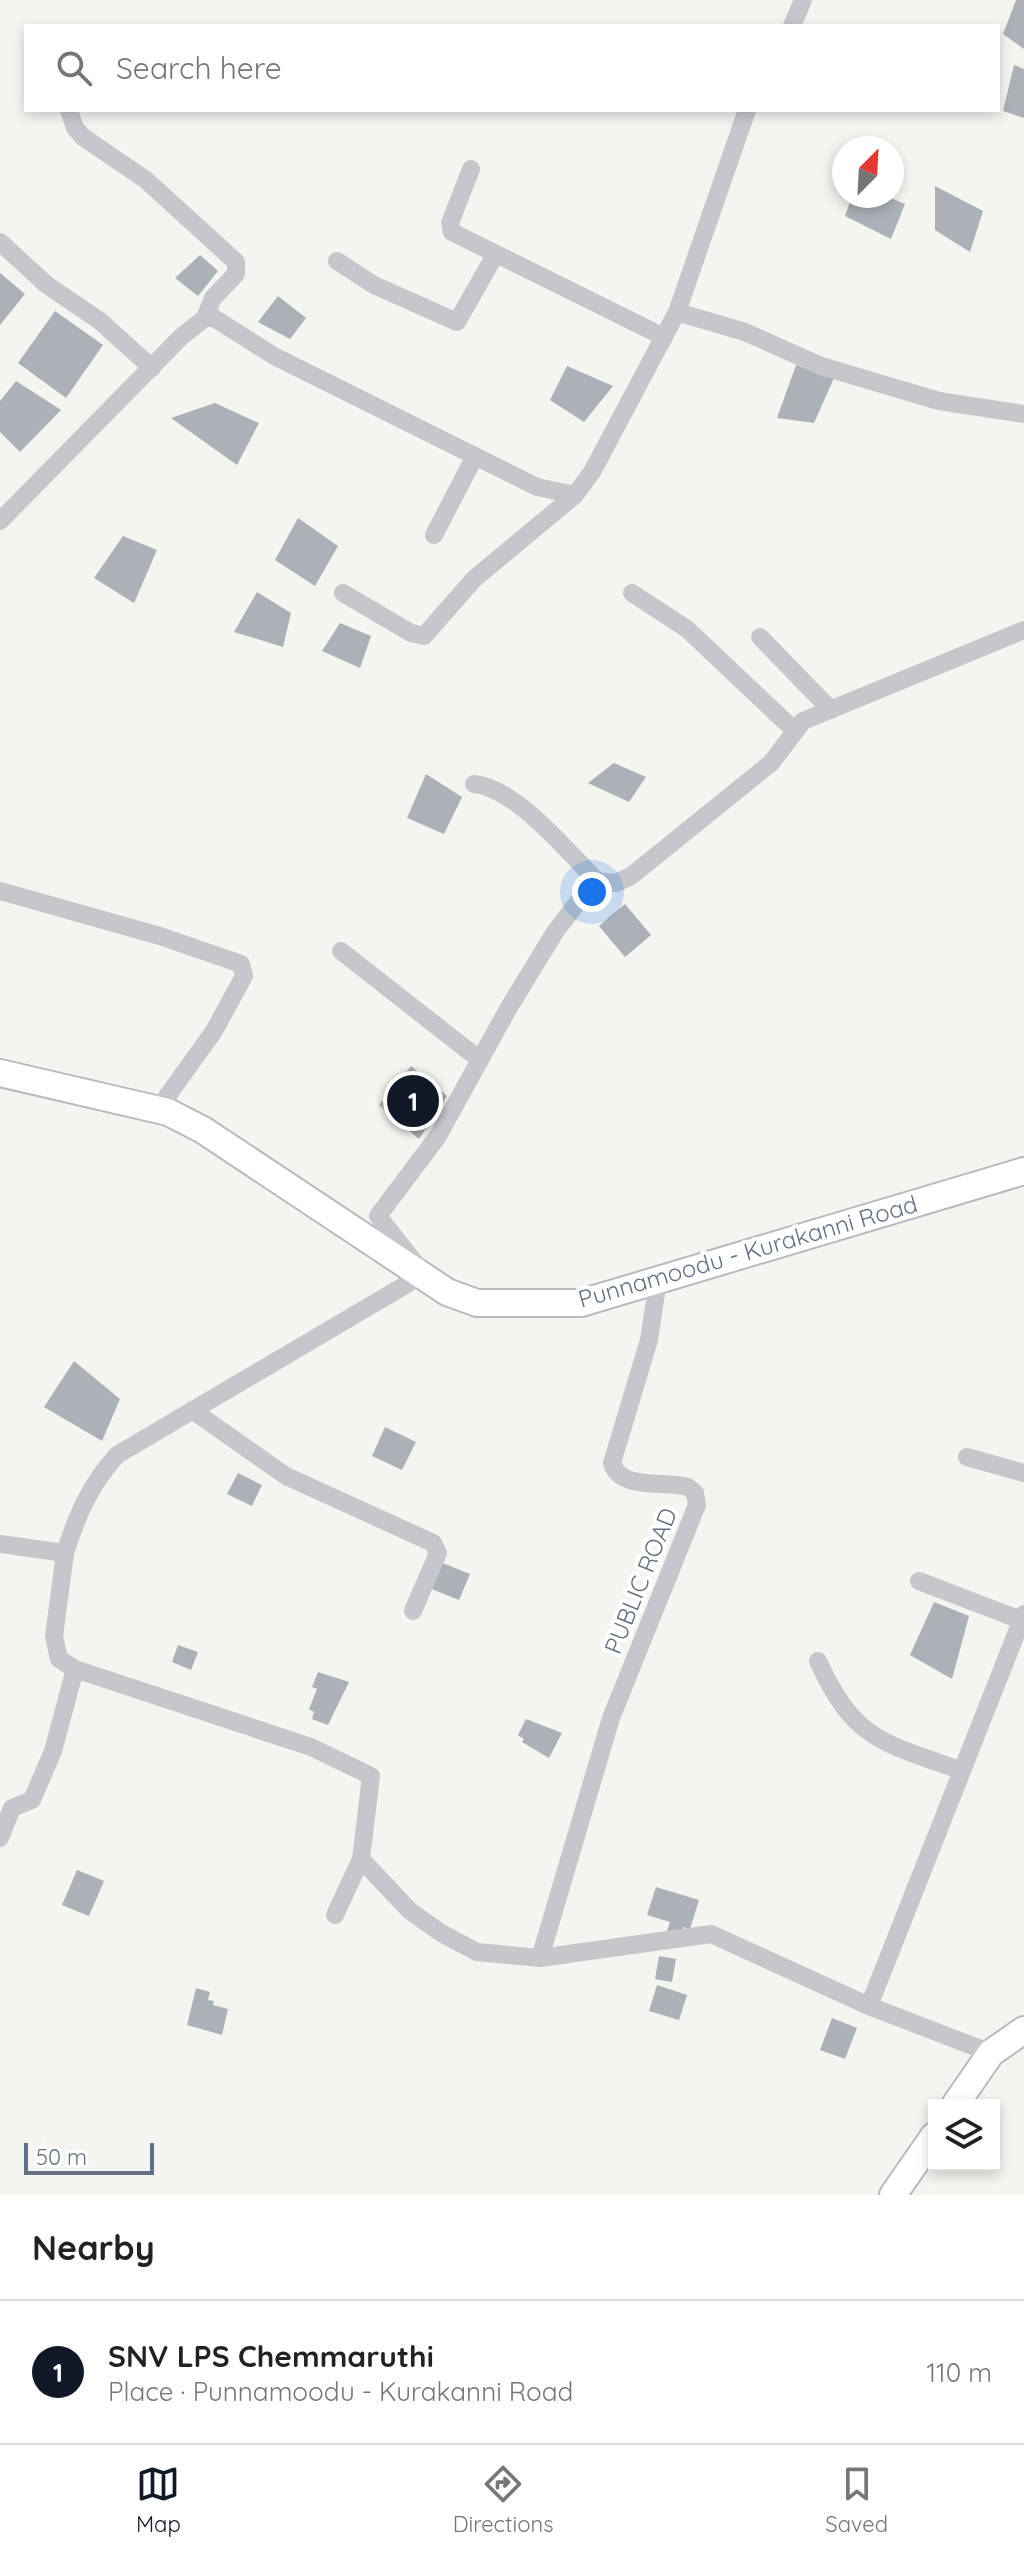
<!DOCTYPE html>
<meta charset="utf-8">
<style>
body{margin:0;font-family:Quicksand,sans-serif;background:#f2f2f2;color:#222}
.controls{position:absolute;right:24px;bottom:24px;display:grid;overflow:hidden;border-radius:0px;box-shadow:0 4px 12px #0003}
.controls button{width:72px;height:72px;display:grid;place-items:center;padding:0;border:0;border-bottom:2px solid #e0e0e0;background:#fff;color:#222;font:40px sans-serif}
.compass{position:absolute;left:832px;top:136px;width:72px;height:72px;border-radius:50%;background:#fff;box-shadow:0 4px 12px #0003;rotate:24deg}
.scale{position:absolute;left:24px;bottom:20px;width:130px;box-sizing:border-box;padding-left:8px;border:4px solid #647182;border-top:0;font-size:22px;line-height:28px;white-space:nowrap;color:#647182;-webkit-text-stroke:6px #fff;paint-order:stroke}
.you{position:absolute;left:592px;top:892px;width:28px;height:28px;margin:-20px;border:6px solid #fff;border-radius:50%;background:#1a73e8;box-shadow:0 0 0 12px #1a73e833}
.badge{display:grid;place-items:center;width:52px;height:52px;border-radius:50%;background:#111827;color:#fff;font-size:26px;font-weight:700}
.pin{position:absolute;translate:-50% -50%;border:4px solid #fff;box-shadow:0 2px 8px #0006}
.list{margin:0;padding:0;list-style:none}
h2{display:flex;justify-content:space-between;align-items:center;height:104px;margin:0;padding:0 32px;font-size:34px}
h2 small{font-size:26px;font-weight:400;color:#767676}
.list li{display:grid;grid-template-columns:52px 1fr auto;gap:24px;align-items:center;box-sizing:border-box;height:144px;padding:0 32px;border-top:2px solid #e0e0e0}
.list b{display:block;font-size:30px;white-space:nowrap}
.list p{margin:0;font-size:26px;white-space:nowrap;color:#767676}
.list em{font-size:26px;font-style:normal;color:#767676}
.icon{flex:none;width:44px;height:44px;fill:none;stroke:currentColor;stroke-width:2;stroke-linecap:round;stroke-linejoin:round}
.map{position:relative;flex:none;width:1024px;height:2195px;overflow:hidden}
.search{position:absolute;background:#fff;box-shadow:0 4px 12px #0003;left:24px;right:24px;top:24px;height:88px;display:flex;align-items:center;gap:20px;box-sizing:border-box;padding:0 28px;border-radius:0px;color:#767676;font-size:30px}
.sheet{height:248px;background:#fff}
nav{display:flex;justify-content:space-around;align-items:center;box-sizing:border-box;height:112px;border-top:2px solid #e0e0e0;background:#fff;font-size:22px;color:#767676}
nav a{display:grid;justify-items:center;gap:4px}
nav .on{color:#111827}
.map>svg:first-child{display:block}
.building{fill:#abb1b7}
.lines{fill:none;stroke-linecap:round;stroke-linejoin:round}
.secondary-casing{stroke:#b7babf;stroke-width:30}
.street{stroke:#c5c7cb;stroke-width:18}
.secondary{stroke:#fff;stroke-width:26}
.labels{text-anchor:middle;stroke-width:8;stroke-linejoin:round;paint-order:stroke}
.street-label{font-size:24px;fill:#647182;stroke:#fff}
</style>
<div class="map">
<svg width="1024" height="2195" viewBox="0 0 1024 2195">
<rect width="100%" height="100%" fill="#f4f5f1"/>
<g class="building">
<path d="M1016 0H1024V49L1003 34Z"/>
<path d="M1014 65 1024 69V118L1003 111Z"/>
<path d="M935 186 983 211 970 252 935 230Z"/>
<path d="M852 196H886L905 204 891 239 845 216Z"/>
<path d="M200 255 218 271 198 296 175 278Z"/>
<path d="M0 273 25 294 0 325Z"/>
<path d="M278 296 306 318 290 339 258 322Z"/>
<path d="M55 311 103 345 66 398 18 363Z"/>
<path d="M796 365 834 378 814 423 777 418Z"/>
<path d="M567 366 613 386 584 422 550 400Z"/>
<path d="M16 381 61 410 20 452 0 432V401Z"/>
<path d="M215 403 259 423 237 465 171 418Z"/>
<path d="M298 518 338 546 315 586 275 560Z"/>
<path d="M123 536 157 550 134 603 94 578Z"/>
<path d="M257 592 291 613 283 647 234 632Z"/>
<path d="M340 623 371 636 360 668 322 651Z"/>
<path d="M614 763 646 777 629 802 588 783Z"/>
<path d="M426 774 462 797 444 834 407 818Z"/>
<path d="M625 904 651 935 625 957 599 926Z"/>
<path d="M411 1066 447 1096 419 1139 379 1105Z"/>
<path d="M74 1361 120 1399 102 1441 44 1407Z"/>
<path d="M385 1427 416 1442 402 1470 372 1456Z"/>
<path d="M238 1473 262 1485 252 1506 227 1494Z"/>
<path d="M440 1562 470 1574 459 1600 429 1588Z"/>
<path d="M934 1602 969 1616 952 1679 910 1655Z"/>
<path d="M178 1645 198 1652 191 1670 172 1662Z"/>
<path d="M318 1672 349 1682 328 1725 312 1719 314 1712 309 1709 317 1689 312 1687Z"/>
<path d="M526 1719 562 1733 549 1758 522 1742 524 1739 518 1735Z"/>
<path d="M77 1870 104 1881 89 1916 62 1905Z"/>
<path d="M656 1887 699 1900 690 1929 683 1927 681 1935 667 1931 670 1922 647 1915Z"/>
<path d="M659 1956 676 1959 672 1982 655 1979Z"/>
<path d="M657 1985 687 1995 679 2020 649 2011Z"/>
<path d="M196 1988 210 1992 208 2000 214 2001 213 2005 228 2009 222 2035 187 2025Z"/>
<path d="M832 2018 857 2028 845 2059 820 2050Z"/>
</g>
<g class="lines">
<g class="secondary-casing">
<g id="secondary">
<path d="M0 1073 168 1112 203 1130 447 1292 477 1303H581L1024 1171"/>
<path d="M955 2105 991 2053 1024 2030"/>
<path d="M893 2195 934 2136"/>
</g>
</g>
<g class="street">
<path d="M792 26 803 0"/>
<path d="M69 110 75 128 83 137 146 180 236 262V274L213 298 205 318"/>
<path d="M471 169 450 223 452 232 664 337"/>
<path d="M0 242 47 285 100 321 152 368"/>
<path d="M337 261 374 285 457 322 495 255"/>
<path d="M677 312 745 332 821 366 939 401 1024 414"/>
<path d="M0 521 181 337 205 318H214L274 356 537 487 575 495 592 472 677 312 747 110"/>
<path d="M434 535 475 456"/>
<path d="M343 593 411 633 424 636 474 579 575 495"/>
<path d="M632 593 687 629 794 730"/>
<path d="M760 637 831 710"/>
<path d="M474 784C516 788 568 852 597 881"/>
<path d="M0 891 160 936 241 964 244 976 214 1031 158 1109"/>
<path d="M341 951 480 1060"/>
<path d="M192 1410 286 1476 433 1543 438 1553 413 1611"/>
<path d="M967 1457 1024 1473"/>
<path d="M0 1544 65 1553C77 1515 90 1485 117 1455L424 1274 378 1216 438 1136 508 1009 555 932 594 881 616 883 631 876 771 763 803 721 1024 630"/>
<path d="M65 1553 54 1636 59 1659 75 1669 311 1747 371 1776 361 1859 410 1911 441 1933 477 1952 540 1958 711 1934 869 2006 991 2053"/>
<path d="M919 1581 1021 1620"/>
<path d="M818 1661C854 1740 883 1743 960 1770"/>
<path d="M0 1838 12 1808 32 1800 53 1751 75 1669"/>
<path d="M335 1915 361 1859"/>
<path d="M540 1958 611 1718 697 1505 695 1493 688 1487C665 1480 620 1491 612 1463L649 1340 658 1280"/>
<path d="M869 2006 1024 1614"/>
</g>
<use href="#secondary" class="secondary"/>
</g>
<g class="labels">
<g class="street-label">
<text transform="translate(748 1252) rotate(-16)" y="8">Punnamoodu - Kurakanni Road</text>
<text transform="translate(641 1581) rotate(-68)" y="8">PUBLIC ROAD</text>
</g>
</g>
</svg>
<div class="controls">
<button><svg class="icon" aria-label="layers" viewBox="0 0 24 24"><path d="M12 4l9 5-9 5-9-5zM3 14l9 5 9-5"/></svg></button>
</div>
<svg class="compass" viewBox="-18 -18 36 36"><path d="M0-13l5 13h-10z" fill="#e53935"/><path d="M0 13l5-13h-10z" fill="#767676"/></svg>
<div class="scale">50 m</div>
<div class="you"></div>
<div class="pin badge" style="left:413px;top:1101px">1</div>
<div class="search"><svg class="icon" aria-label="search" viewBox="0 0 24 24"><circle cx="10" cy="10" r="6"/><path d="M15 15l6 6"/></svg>Search here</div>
</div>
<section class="sheet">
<h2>Nearby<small></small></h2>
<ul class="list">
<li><span class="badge">1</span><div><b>SNV LPS Chemmaruthi</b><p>Place · Punnamoodu - Kurakanni Road</p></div><em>110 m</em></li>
</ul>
</section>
<nav>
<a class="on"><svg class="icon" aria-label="map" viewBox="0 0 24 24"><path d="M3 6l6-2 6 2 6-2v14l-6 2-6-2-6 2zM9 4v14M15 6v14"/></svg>Map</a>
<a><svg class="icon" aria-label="directions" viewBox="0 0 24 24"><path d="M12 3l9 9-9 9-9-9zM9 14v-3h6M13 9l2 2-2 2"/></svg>Directions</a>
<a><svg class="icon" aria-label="saved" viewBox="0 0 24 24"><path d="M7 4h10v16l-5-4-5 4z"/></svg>Saved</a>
</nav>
